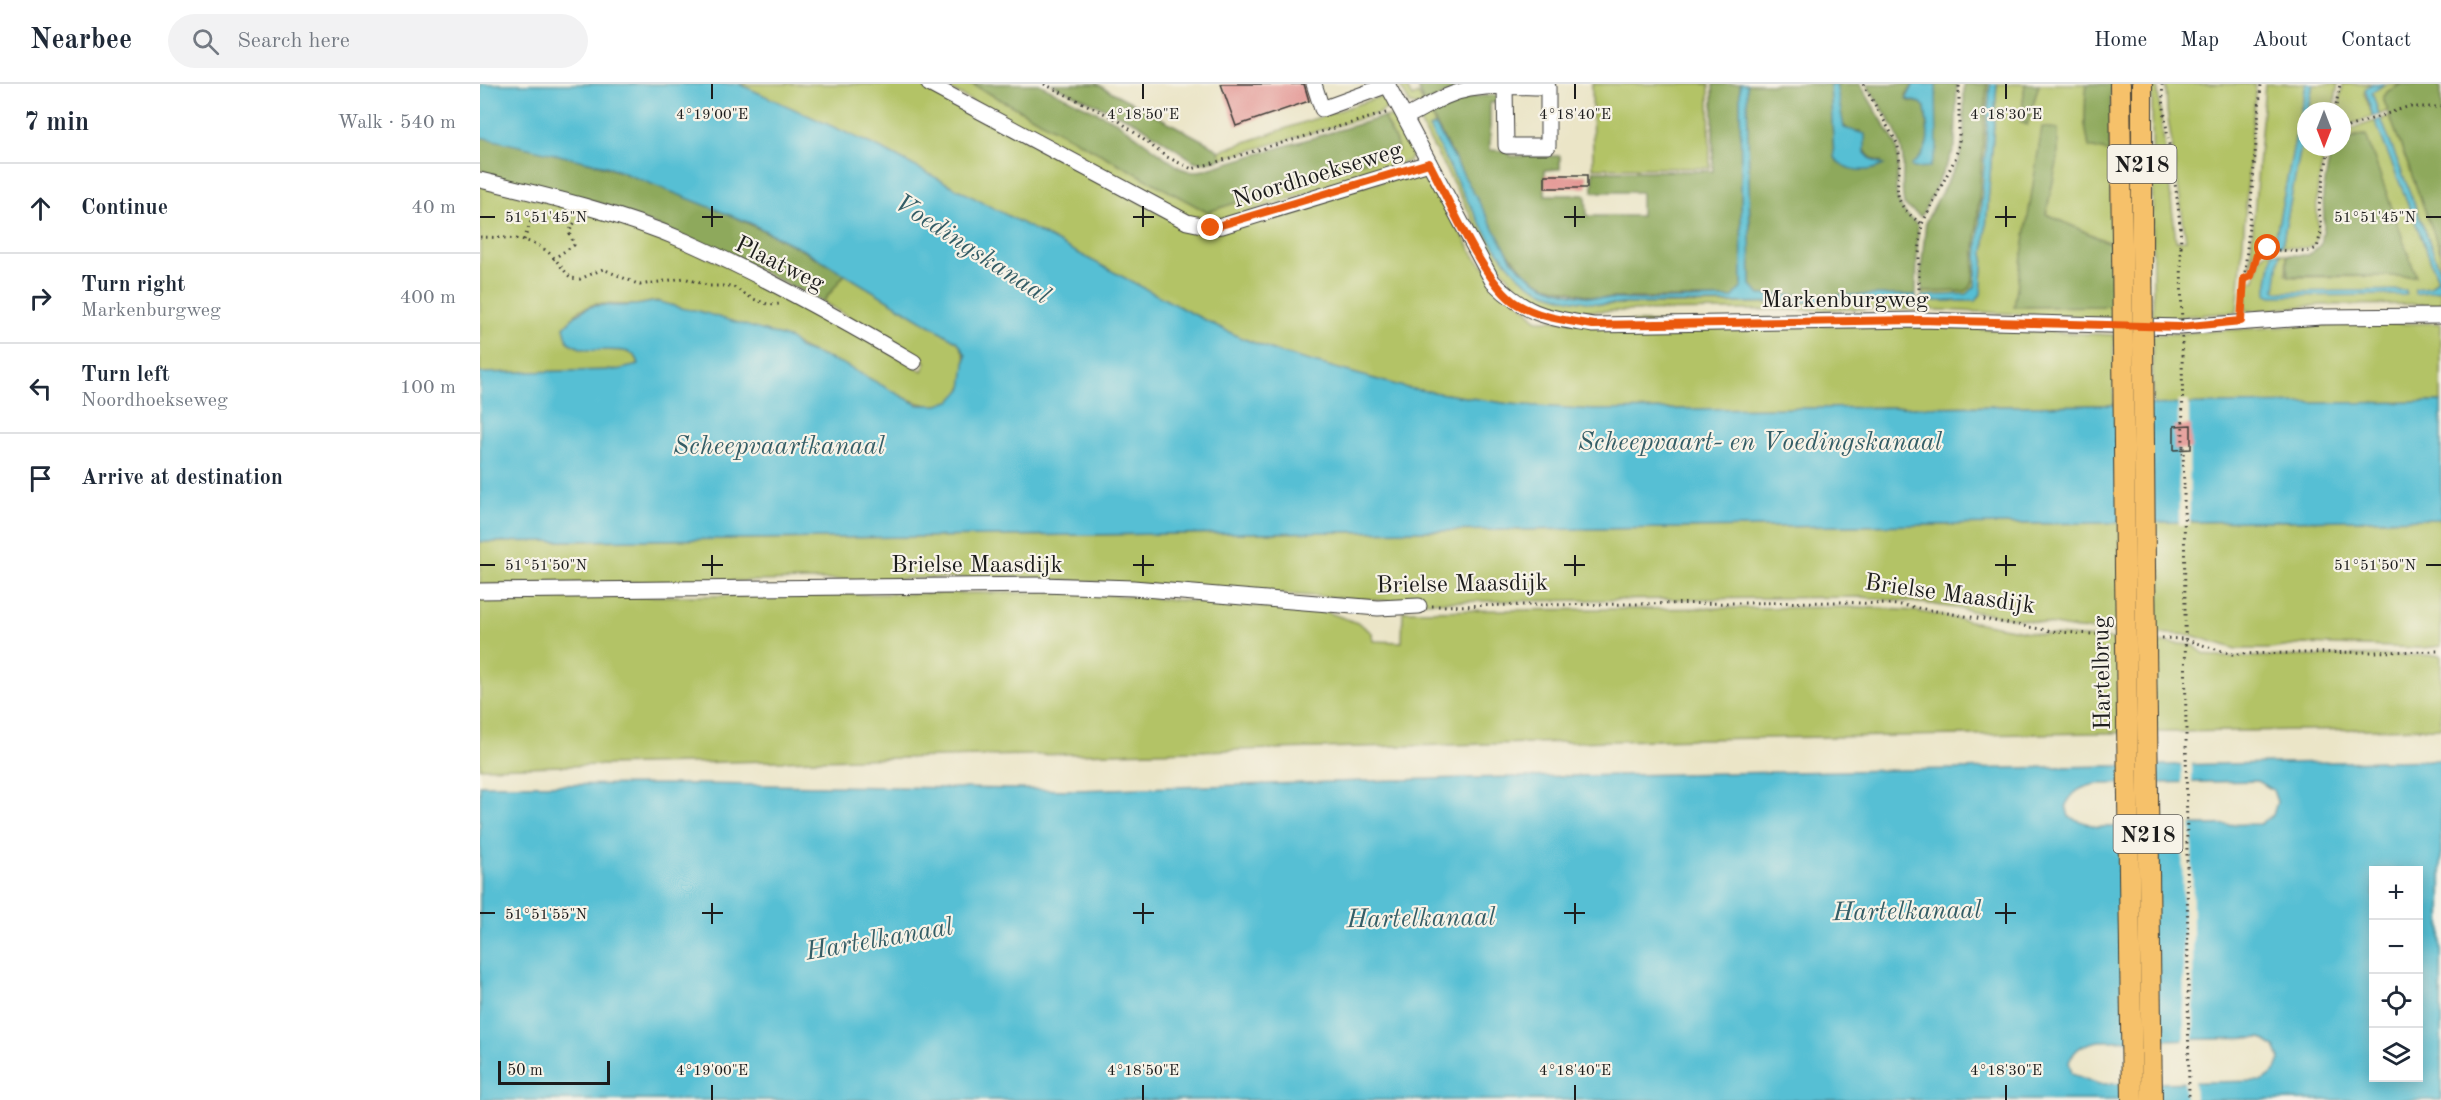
<!DOCTYPE html>
<meta charset="utf-8">
<style>
body{margin:0;font-family:"Old Standard TT",serif;background:#f2f2f3;color:#1f2937}
.controls{position:absolute;right:18px;bottom:18px;display:grid;overflow:hidden;border-radius:0px;box-shadow:0 3px 15px #0003}
.controls button{width:54px;height:54px;display:grid;place-items:center;padding:0;border:0;border-bottom:2px solid #e0e1e3;background:#fff;color:#1f2937;font:30px sans-serif}
.compass{position:absolute;left:1817px;top:18px;width:54px;height:54px;border-radius:50%;background:#fff;box-shadow:0 3px 15px #0003;rotate:180deg}
.scale{position:absolute;left:18px;bottom:15px;width:112px;box-sizing:border-box;padding-left:6px;border:3px solid #1c1c1c;border-top:0;font-size:16px;line-height:21px;white-space:nowrap;color:#1c1c1c;-webkit-text-stroke:4px #f7f3e8;paint-order:stroke}
.stop{position:absolute;width:18px;height:18px;margin:-14px;border:4px solid #ea580c;border-radius:50%;background:#fff}
.stop.end{background:#ea580c;border-color:#fff;box-shadow:0 2px 6px #0008}
.list{margin:0;padding:0;list-style:none}
h2{display:flex;justify-content:space-between;align-items:center;height:78px;margin:0;padding:0 24px;font-size:26px}
h2 small{font-size:20px;font-weight:400;color:#747a83}
.list li{display:grid;grid-template-columns:39px 1fr auto;gap:18px;align-items:center;box-sizing:border-box;height:90px;padding:0 24px;border-top:2px solid #e0e1e3}
.list b{display:block;font-size:22px;white-space:nowrap}
.list p{margin:0;font-size:20px;white-space:nowrap;color:#747a83}
.list em{font-size:20px;font-style:normal;color:#747a83}
.icon{flex:none;width:33px;height:33px;fill:none;stroke:currentColor;stroke-width:2;stroke-linecap:round;stroke-linejoin:round}
.map{position:relative;flex:none;width:1961px;height:1016px;overflow:hidden}
header{display:flex;align-items:center;gap:36px;box-sizing:border-box;height:84px;padding:0 30px;background:#fff;border-bottom:2px solid #e0e1e3}
header strong{font-size:28px}
nav{display:flex;gap:33px;margin-inline-start:auto;font-size:21px}
.search{width:420px;height:54px;background:#f2f2f3;display:flex;align-items:center;gap:15px;box-sizing:border-box;padding:0 21px;border-radius:33px;color:#747a83;font-size:22px}
main{display:flex}
aside{flex:1;background:#fff}
.map>svg:first-child{display:block}
.green{fill:#b3c366;stroke:#687041;stroke-width:1.5}
.forest{fill:#8ea95b;stroke:#55623c;stroke-width:1.5}
.water{fill:#57bfd4;stroke:#3a6e78;stroke-width:1.5;fill-rule:evenodd}
.pier{fill:#ebe5c7}
.building{fill:#e39593}
.lines{fill:none;stroke-linecap:round;stroke-linejoin:round}
.minor-casing{stroke:#3b3a36;stroke-width:17}
.major-casing{stroke:#3b3a36;stroke-width:22}
.path{stroke:#3b3a36;stroke-width:3;stroke-dasharray:1.5 4.5;stroke-linecap:butt}
.minor{stroke:#fff;stroke-width:15}
.major{stroke:#f6c16b;stroke-width:20}
.major-bridge-casing{stroke:#3b3a36;stroke-width:22;stroke-linecap:butt}
.path-bridge{stroke:#3b3a36;stroke-width:3;stroke-dasharray:1.5 4.5;stroke-linecap:butt}
.major-bridge{stroke:#f6c16b;stroke-width:20}
.route{stroke:#ea580c;stroke-width:8}
.ticks{fill:none;stroke:#1c1c1c;stroke-width:2}
.labels{text-anchor:middle;stroke-width:4.5;stroke-linejoin:round;paint-order:stroke}
.shield{fill:#f7f3e8;stroke:#5e5c59;stroke-width:1.5}
.shield-label{font-size:22px;font-weight:bold;fill:#1c1c1c}
.street-label{font-size:24px;fill:#1c1c1c;stroke:#f7f3e8}
.water-label{font-size:26px;font-style:italic;fill:#345d66;stroke:#f7f3e8}
.ticks-label{font-size:15px;text-anchor:middle;fill:#1c1c1c;stroke:#f7f3e8;stroke-width:4.5;stroke-linejoin:round;paint-order:stroke}
</style>
<header>
<strong>Nearbee</strong>
<div class="search"><svg class="icon" aria-label="search" viewBox="0 0 24 24"><circle cx="10" cy="10" r="6"/><path d="M15 15l6 6"/></svg>Search here</div>
<nav><a>Home</a><a>Map</a><a>About</a><a>Contact</a></nav>
</header>
<main>
<aside>
<h2>7 min<small>Walk · 540 m</small></h2>
<ul class="list">
<li><svg class="icon" aria-label="ahead" viewBox="0 0 24 24"><path d="M12 20V5M6 11l6-6 6 6"/></svg><div><b>Continue</b></div><em>40 m</em></li>
<li><svg class="icon" aria-label="right" viewBox="0 0 24 24"><path d="M7 20v-9h11M14 6l5 5-5 5"/></svg><div><b>Turn right</b><p>Markenburgweg</p></div><em>400 m</em></li>
<li><svg class="icon" aria-label="left" viewBox="0 0 24 24"><path d="M17 20v-9H6M10 6l-5 5 5 5"/></svg><div><b>Turn left</b><p>Noordhoekseweg</p></div><em>100 m</em></li>
<li><svg class="icon" aria-label="arrive" viewBox="0 0 24 24"><path d="M6 21V4h12l-3 4 3 4H6"/></svg><div><b>Arrive at destination</b></div></li>
</ul>
</aside>
<div class="map">
<svg width="1961" height="1016" viewBox="0 0 1961 1016">
<rect width="100%" height="100%" fill="#f7f3e8"/>
<filter id="ink" filterUnits="userSpaceOnUse"><feTurbulence type="fractalNoise" baseFrequency=".0167" numOctaves="2"/><feDisplacementMap in="SourceGraphic" scale="12" xChannelSelector="R" yChannelSelector="G"/><feConvolveMatrix kernelMatrix="1 2 1 2 8 2 1 2 1" color-interpolation-filters="sRGB"/></filter>
<filter id="wash" filterUnits="userSpaceOnUse"><feTurbulence type="fractalNoise" baseFrequency=".008" numOctaves="4" result="noise"/><feDisplacementMap in="SourceGraphic" scale="24" xChannelSelector="R" yChannelSelector="G"/><feGaussianBlur stdDeviation="1.35" result="paint"/><feColorMatrix in="noise" values="0 0 0 0 0 0 0 0 0 0 0 0 0 0 0 0 0 1.4 0 .05"/><feComposite in="paint" operator="in"/></filter>
<g filter="url(#wash)">
<rect width="100%" height="100%" fill="#ebe5c7"/>
<g class="green">
<path d="M259 0H442L710 145 932 90 951 96 995 173 1057 236 1459 243 1634 251V321L1113 326 1029 320 927 304 801 269 759 253 707 227 404 66Z"/>
<path d="M460 0H492L727 128 917 67 916 58 903 33H916L934 67 929 77 735 139 713 136Z"/>
<path d="M919 0H925L932 13 938 10 944 20 939 22 930 20Z"/>
<path d="M1112 0H1229L1230 84H1113Z"/>
<path d="M1507 0H1510L1495 203 1487 210 1442 212V208L1485 207 1493 196Z"/>
<path d="M1517 0H1545L1541 38 1547 41 1559 0H1606L1605 40 1609 63 1630 68 1632 160 1566 130 1578 74 1534 223 1633 222V235L1442 225V217H1496L1501 210Z"/>
<path d="M1672 0H1677L1696 157 1706 156 1687 27 1686 0H1776L1757 228 1673 235Z"/>
<path d="M1785 0H1826L1794 161 1775 166 1769 190Z"/>
<path d="M1833 0H1858L1853 27H1828Z"/>
<path d="M1863 0H1892L1884 9 1893 33 1862 43V27H1858Z"/>
<path d="M1905 0H1922L1908 7 1903 14 1908 27 1899 31 1892 8Z"/>
<path d="M899 13 905 14 910 22 900 29 741 75 739 67Z"/>
<path d="M950 29 955 41 949 44 1093 216 1121 220H1193L1436 217V225L1122 227 1090 226 1071 221 1054 214 1033 199 1016 177 939 37Z"/>
<path d="M1910 32 1961 169V188L1901 35Z"/>
<path d="M1826 36V63H1846C1842 84 1835 107 1837 128 1837 139 1842 151 1834 160 1826 167 1811 163 1802 162Z"/>
<path d="M1895 37 1958 195 1950 203 1935 205 1936 210 1961 206V220L1843 221 1766 227V198L1775 196 1780 174 1788 167 1793 168 1787 204 1799 208 1795 206 1794 201 1800 169 1807 171 1806 190 1813 193 1936 192 1883 51 1862 57V48Z"/>
<path d="M0 101 125 132 244 180 365 242 442 287 446 278 343 218 365 190 478 258C487 272 488 285 483 301 467 352 388 293 363 281 346 271 324 269 310 255L177 217 155 221 115 220 100 226 84 243 88 258C95 262 101 265 110 266 125 268 156 260 159 281L137 286 0 289Z"/>
<path d="M1961 239V318L1673 321 1672 251 1828 241Z"/>
<path d="M1961 435V562L1942 564 1824 560 1791 565H1756L1711 551 1597 545 1451 520 1382 513 925 518 535 493 0 501V458Z"/>
<path d="M594 508 847 528 880 540 892 549 893 557 922 558 923 527 1380 523 1435 527 1560 550 1713 561 1723 569 1737 573 1961 571V644L1219 655 0 684V514Z"/>
</g>
<g class="forest">
<path d="M492 0H559L637 38 700 84 712 88 724 86 903 33 916 58 918 67 727 128Z"/>
<path d="M571 0H617L731 61 739 67 741 75 722 79 714 77 657 39Z"/>
<path d="M937 0H988L944 20Z"/>
<path d="M1233 0H1260L1262 203 1253 214H1119L1065 201 1046 190 1021 160 950 29 981 14 1015 11 1022 18 1010 19V66L1029 67 1030 72H1080V85L1065 86V111H1106L1107 132H1161V108H1113V87H1233Z"/>
<path d="M1267 0H1350L1354 73C1367 91 1384 83 1402 78 1384 74 1383 63 1381 47H1370L1361 39 1356 0H1380L1416 60C1425 98 1400 111 1438 141L1436 211H1280L1271 201Z"/>
<path d="M1386 0H1434L1426 11 1429 17 1441 19 1445 23 1449 61 1434 84 1450 82 1456 0H1477L1475 63 1441 133 1424 121C1420 100 1425 85 1422 68 1418 44 1399 20 1386 0Z"/>
<path d="M1484 0H1507L1493 196 1491 203 1485 207 1442 208 1441 186 1446 137 1479 76 1484 52Z"/>
<path d="M1545 0H1559L1547 41 1541 38Z"/>
<path d="M1606 0H1631L1630 68 1609 63 1605 40Z"/>
<path d="M1922 0H1958L1961 4V169L1903 14 1908 7Z"/>
<path d="M1562 43 1578 45V74L1566 130 1632 160 1633 222 1534 223Z"/>
<path d="M1886 51 1936 192H1808L1807 171H1828L1841 161 1844 141 1843 110 1851 63H1862V57Z"/>
<path d="M0 53C129 74 252 125 365 190L343 218 255 174 132 123 64 103 9 92 0 85Z"/>
</g>
<g class="water">
<path d="M0 0H259L404 66 707 227 759 253 801 269 927 304 1029 320 1113 326 1961 318V435L0 458V289L137 286 159 281C157 260 124 268 110 266 101 265 95 262 88 258L84 243C114 211 117 225 155 221 163 221 171 217 178 218 191 220 201 226 215 226L311 255 319 264 363 280 438 321H458L472 316 482 305 486 271 478 258 331 170 270 139 126 82 0 53Z"/>
<path d="M1260 0H1267L1271 201 1280 211H1436V217L1121 220C1097 217 1072 213 1051 201 1014 180 971 83 949 44L955 41 1032 176C1041 186 1051 195 1064 201 1113 223 1199 214 1252 214L1262 203Z"/>
<path d="M1350 0H1356L1364 44 1385 50V69L1392 76 1404 81C1388 89 1365 89 1354 73Z"/>
<path d="M1434 0H1456L1457 64 1450 83 1434 84 1431 82C1454 62 1448 51 1445 23L1441 19 1426 15Z"/>
<path d="M1510 0H1517L1501 210 1496 217H1442V212L1487 210 1495 203Z"/>
<path d="M1826 0H1833L1804 151 1802 162 1794 161Z"/>
<path d="M1892 0H1905L1892 8 1899 31 1893 33 1885 5Z"/>
<path d="M1901 35 1961 188V206L1935 210V205L1950 203 1958 195 1895 37Z"/>
<path d="M1793 168 1800 169 1795 206 1799 208 1926 206V211L1792 212 1787 210V204Z"/>
<path d="M1961 676V1016H0V701L216 700 597 706 983 694ZM1778 697 1793 706 1797 718 1793 731 1780 740 1617 743 1589 733 1586 721C1593 707 1601 703 1617 700ZM1894 786H1938V994H1894ZM1781 954 1795 963 1800 975 1795 988 1782 997 1619 1000 1592 990 1589 978C1595 964 1603 960 1619 957Z"/>
</g>
<g class="pier">
<path d="M1698 317H1709L1710 441H1699Z"/>
<path d="M1701 676H1712V701L1702 702Z"/>
<path d="M1702 738H1712L1714 959H1704Z"/>
<path d="M1704 995H1714L1715 1016H1705Z"/>
</g>
<g id="blocks">
<g class="building">
<path d="M741 0H824L829 17 756 42Z"/>
<rect x="1065" y="91" width="42" height="13"/>
<path d="M1711 341V365L1694 366V342Z"/>
</g>
</g>
</g>
<g filter="url(#ink)">
<use href="#blocks" fill-opacity="0" stroke="#3b3a36" stroke-width="1.5"/>
<g class="lines">
<g class="minor-casing">
<g id="minor">
<path d="M449 0 707 138 731 143 742 142 949 79"/>
<path d="M834 0 842 25 908 1"/>
<path d="M907 0 1013 198C1048 232 1066 233 1113 241L1440 236 1700 243 1841 233 1961 232"/>
<path d="M926 33C943 25 963 11 982 7 1009 0 1040 3 1068 3V62H1026L1025 3"/>
<path d="M0 96C69 112 140 129 205 157 284 192 359 234 434 278"/>
<path d="M0 507 561 501 653 504 898 524 939 522"/>
</g>
</g>
<g class="major-casing">
<g id="major">
<path d="M1640 0 1642 161"/>
<path d="M1662 161V0"/>
<path d="M1644 362 1645 485"/>
<path d="M1664 362 1665 483"/>
</g>
</g>
<g class="path">
<path d="M564 0 638 36 685 72 712 85 906 29"/>
<path d="M1383 0 1417 59C1427 97 1400 112 1442 140"/>
<path d="M1682 0C1685 55 1700 108 1701 163"/>
<path d="M1855 27 1860 0"/>
<path d="M1862 45 1927 23H1961"/>
<path d="M0 153C24 154 50 152 69 169 77 176 83 186 91 194L100 195 123 185 160 201 204 194 230 202H252L273 215 290 221 300 220"/>
<path d="M44 156 51 137"/>
<path d="M73 175 94 161 89 148 96 136"/>
<path d="M1764 195 1771 192 1778 167 1782 165 1826 168 1837 164 1841 148 1839 122 1849 63"/>
<path d="M1439 223V170L1442 140 1475 75 1479 60V0"/>
<path d="M1762 224 1781 0"/>
<path d="M1703 363 1704 404"/>
<path d="M952 522 1360 518 1421 521 1578 548 1630 551"/>
<path d="M1682 554 1703 555 1752 570 1961 567"/>
</g>
<use href="#minor" class="minor"/>
<use href="#major" class="major"/>
<g class="major-bridge-casing">
<g id="major-bridge">
<path d="M1642 161 1644 362"/>
<path d="M1662 161 1664 362"/>
<path d="M1665 483 1672 1016"/>
<path d="M1645 485 1652 1016"/>
</g>
</g>
<g class="path-bridge">
<path d="M1701 163 1703 363"/>
<path d="M1704 404 1709 1016"/>
</g>
<use href="#major-bridge" class="major-bridge"/>
</g>
</g>
<g class="lines" filter="url(#ink)">
<path class="route" d="M731 144 949 79C968 114 1004 200 1037 220 1060 234 1086 236 1113 241L1440 236 1700 243 1761 237 1764 195 1771 192 1778 167 1788 164"/>
</g>
<path class="ticks" d="M232 0V15M663 0V15M1095 0V15M1526 0V15M232 122V143M663 122V143M1095 122V143M1526 122V143M0 133H15M222 133H243M653 133H674M1084 133H1105M1515 133H1536M1946 133H1961M232 471V492M663 471V492M1095 471V492M1526 471V492M0 481H15M222 481H243M653 481H674M1084 481H1105M1515 481H1536M1946 481H1961M232 819V840M663 819V840M1095 819V840M1526 819V840M0 829H15M222 829H243M653 829H674M1084 829H1105M1515 829H1536M232 1001V1016M663 1001V1016M1095 1001V1016M1526 1001V1016"/>
<g class="labels">
<g class="shield">
<rect x="1627.5" y="61" width="69" height="38" rx="4.5"/>
<rect x="1633.5" y="731" width="69" height="38" rx="4.5"/>
</g>
<g class="shield-label">
<text x="1662" y="88">N218</text>
<text x="1668" y="758">N218</text>
</g>
<g class="street-label">
<text transform="translate(837 90) rotate(-17)" y="8">Noordhoekseweg</text>
<text transform="translate(300 179) rotate(26)" y="8">Plaatweg</text>
<text x="1365" y="223">Markenburgweg</text>
<text x="497" y="488">Brielse Maasdijk</text>
<text transform="translate(982 499) rotate(-1)" y="8">Brielse Maasdijk</text>
<text transform="translate(1470 509) rotate(8)" y="8">Brielse Maasdijk</text>
<text transform="translate(1621 589) rotate(-91)" y="8">Hartelbrug</text>
</g>
<g class="water-label">
<text transform="translate(493 164) rotate(33)" y="9">Voedingskanaal</text>
<text x="1280" y="366">Scheepvaart- en Voedingskanaal</text>
<text x="299" y="370">Scheepvaartkanaal</text>
<text transform="translate(1427 826) rotate(-1)" y="9">Hartelkanaal</text>
<text transform="translate(941 833) rotate(-1)" y="9">Hartelkanaal</text>
<text transform="translate(399 854) rotate(-10)" y="9">Hartelkanaal</text>
</g>
</g>
<g class="ticks-label">
<text x="232" y="35">4°19'00"E</text>
<text x="663" y="35">4°18'50"E</text>
<text x="1095" y="35">4°18'40"E</text>
<text x="1526" y="35">4°18'30"E</text>
<text x="1895" y="138">51°51'45"N</text>
<text x="66" y="138">51°51'45"N</text>
<text x="1895" y="486">51°51'50"N</text>
<text x="66" y="486">51°51'50"N</text>
<text x="66" y="835">51°51'55"N</text>
<text x="232" y="991">4°19'00"E</text>
<text x="663" y="991">4°18'50"E</text>
<text x="1095" y="991">4°18'40"E</text>
<text x="1526" y="991">4°18'30"E</text>
</g>
</svg>
<div class="controls">
<button>+</button>
<button>−</button>
<button><svg class="icon" aria-label="locate" viewBox="0 0 24 24"><circle cx="12" cy="12" r="6"/><path d="M12 2v4M12 18v4M2 12h4M18 12h4"/></svg></button>
<button><svg class="icon" aria-label="layers" viewBox="0 0 24 24"><path d="M12 4l9 5-9 5-9-5zM3 14l9 5 9-5"/></svg></button>
</div>
<svg class="compass" viewBox="-18 -18 36 36"><path d="M0-13l5 13h-10z" fill="#e53935"/><path d="M0 13l5-13h-10z" fill="#747a83"/></svg>
<div class="scale">50 m</div>
<div class="stop" style="left:1788px;top:164px"></div>
<div class="stop end" style="left:731px;top:144px"></div>
</div>
</main>
